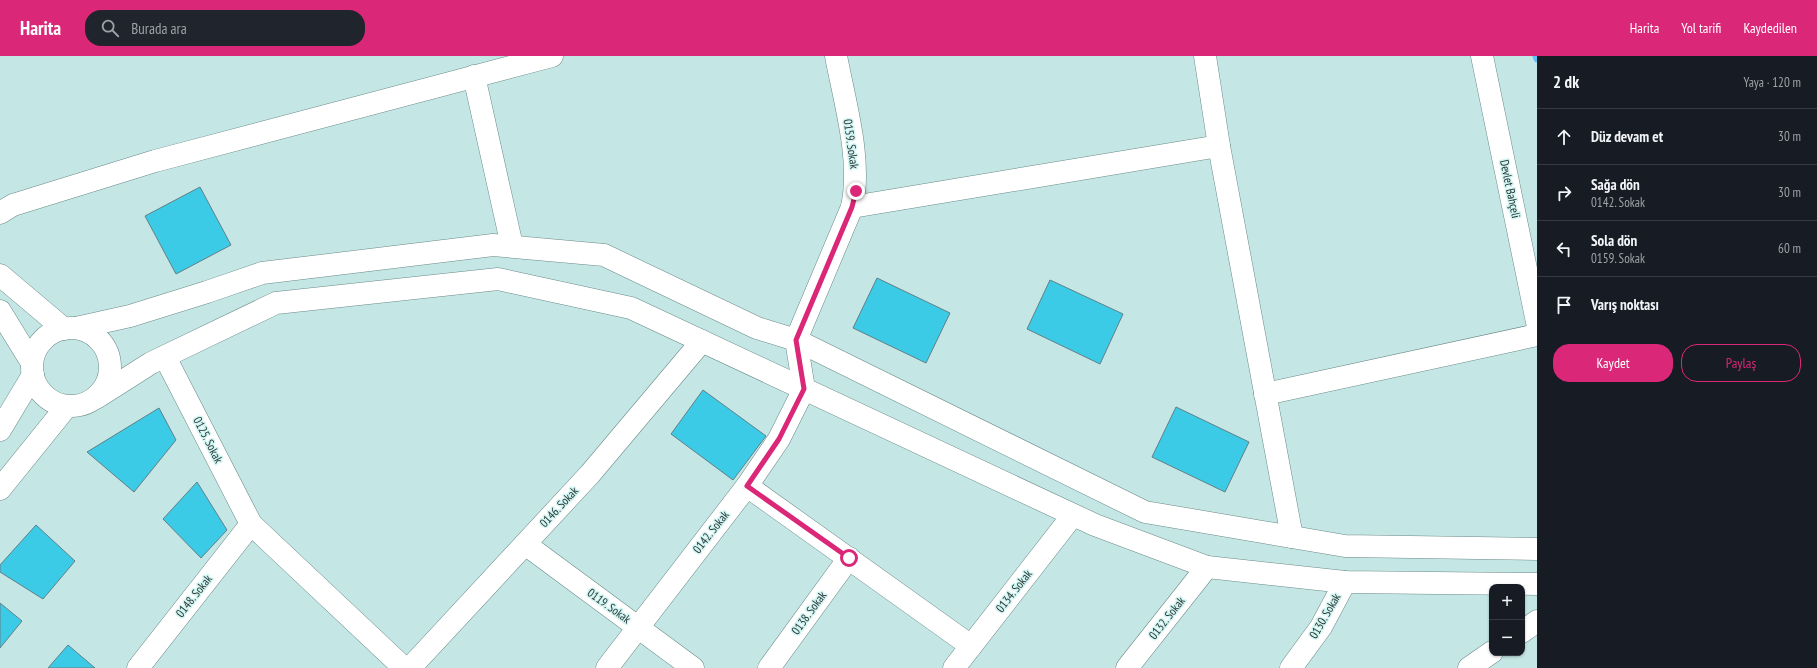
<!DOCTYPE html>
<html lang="tr">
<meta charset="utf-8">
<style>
body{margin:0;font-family:"PT Sans Narrow",sans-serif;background:#20242c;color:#f1f3f6}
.controls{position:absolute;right:12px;bottom:12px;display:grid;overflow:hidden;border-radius:8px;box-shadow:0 1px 3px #0004}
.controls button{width:36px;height:36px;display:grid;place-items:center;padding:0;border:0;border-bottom:1px solid #363941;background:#171b24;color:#f1f3f6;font:20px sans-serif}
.stop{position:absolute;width:12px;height:12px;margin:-9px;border:3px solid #db2777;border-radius:50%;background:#fff}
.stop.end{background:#db2777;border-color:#fff;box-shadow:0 1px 4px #0008}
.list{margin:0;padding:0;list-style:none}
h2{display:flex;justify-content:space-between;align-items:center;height:52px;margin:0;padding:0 16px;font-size:17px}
h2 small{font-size:13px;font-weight:400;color:#9ea1a6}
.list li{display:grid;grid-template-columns:26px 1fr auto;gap:12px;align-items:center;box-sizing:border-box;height:56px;padding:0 16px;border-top:1px solid #363941}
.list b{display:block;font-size:15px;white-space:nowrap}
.list p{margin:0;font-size:13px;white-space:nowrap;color:#9ea1a6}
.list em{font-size:13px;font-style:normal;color:#9ea1a6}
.actions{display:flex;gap:8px;padding:12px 16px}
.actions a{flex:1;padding:9px 0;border:1px solid #db2777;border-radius:16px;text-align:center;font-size:14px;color:#db2777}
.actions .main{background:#db2777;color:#fff}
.icon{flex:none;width:22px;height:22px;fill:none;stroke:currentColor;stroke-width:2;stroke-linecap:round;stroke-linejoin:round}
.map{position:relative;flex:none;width:1537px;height:612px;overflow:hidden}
header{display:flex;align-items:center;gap:24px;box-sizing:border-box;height:56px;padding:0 20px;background:#db2777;color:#fff}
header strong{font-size:19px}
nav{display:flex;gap:22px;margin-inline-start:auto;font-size:14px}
.search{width:280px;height:36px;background:#20242c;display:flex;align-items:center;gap:10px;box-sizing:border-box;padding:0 14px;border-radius:16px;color:#9ea1a6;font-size:15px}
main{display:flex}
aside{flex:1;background:#171b24}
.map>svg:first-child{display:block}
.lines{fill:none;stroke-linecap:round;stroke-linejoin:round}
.stream{stroke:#60c0fa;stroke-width:7}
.building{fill:#3ccbe7;stroke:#618087}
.minor-casing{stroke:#6a8a88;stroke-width:23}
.tertiary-casing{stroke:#6a8a88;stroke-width:23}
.minor{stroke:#fff;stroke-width:22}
.tertiary{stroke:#fff;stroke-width:22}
.route{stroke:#db2777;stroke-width:5}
.labels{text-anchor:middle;stroke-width:3;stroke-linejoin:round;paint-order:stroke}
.street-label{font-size:12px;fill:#2b3837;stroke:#d1f5f2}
</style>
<header>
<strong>Harita</strong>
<div class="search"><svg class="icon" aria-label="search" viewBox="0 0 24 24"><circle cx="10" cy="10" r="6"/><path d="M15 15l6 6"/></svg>Burada ara</div>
<nav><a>Harita</a><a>Yol tarifi</a><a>Kaydedilen</a></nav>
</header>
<main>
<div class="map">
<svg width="1537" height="612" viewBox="0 0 1537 612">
<rect width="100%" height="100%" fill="#c4e7e5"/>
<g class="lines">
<path class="stream" d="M1536 0 1537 3"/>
</g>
<g class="building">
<path d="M200 131 231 189 176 218 145 160Z"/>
<path d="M877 222 950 257 926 307 853 272Z"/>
<path d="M1050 224 1123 258 1100 308 1027 273Z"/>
<path d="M703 334 766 380 733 424 671 378Z"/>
<path d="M1176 351 1249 386 1225 436 1152 401Z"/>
<path d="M159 352 176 384 134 436 87 396Z"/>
<path d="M197 426 227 474 201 502 163 463Z"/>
<path d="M36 469 75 505 43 543 0 516V509Z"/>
<path d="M0 547 22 565 0 592Z"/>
<path d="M68 589 95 612H48Z"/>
</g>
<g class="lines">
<g class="minor-casing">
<g id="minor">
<path d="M1205 0 1219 90 1292 481"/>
<path d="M474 20 512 190"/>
<path d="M852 151 1219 90"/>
<path d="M0 157 13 149 155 105 552 0"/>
<path d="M165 301 251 468 404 612"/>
<path d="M1265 338 1537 279"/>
<path d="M747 430 971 590"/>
<path d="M525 488 693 612"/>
<path d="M1522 576 1537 565"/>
<path d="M138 612 251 468"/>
<path d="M410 612 590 418 702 285"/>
<path d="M607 612 747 430 779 383 804 333 796 284 852 151C862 103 845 48 836 0"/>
<path d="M769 612 849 502"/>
<path d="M954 612 1073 459"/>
<path d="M1127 612 1207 511"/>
<path d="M1291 612 1321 571 1345 526"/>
<path d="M1469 612 1492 596"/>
</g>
</g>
<g class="tertiary-casing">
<g id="tertiary">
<path d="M1482 0 1537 266"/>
<path d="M0 219 64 273"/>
<path d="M0 255 32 307"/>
<path d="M76 272 130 260 207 236 262 217 493 189 604 199 757 272 796 284 1145 456 1345 490 1537 493"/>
<circle cx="71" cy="311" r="39"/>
<path d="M96 342 151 307 276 247 498 223 631 252 1095 469 1207 511 1345 526 1537 528"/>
<path d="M0 374 33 319"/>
<path d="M0 433 67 350"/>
</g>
</g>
<use href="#minor" class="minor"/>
<use href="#tertiary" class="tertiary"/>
</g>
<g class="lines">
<path class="route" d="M849 502 747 430 779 383 804 333 796 284 852 151 856 135"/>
</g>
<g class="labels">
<g class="street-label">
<text transform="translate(851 88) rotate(82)" y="4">0159. Sokak</text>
<text transform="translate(1510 133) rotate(78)" y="4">Devlet Bahçeli</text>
<text transform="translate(208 384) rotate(63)" y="4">0125. Sokak</text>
<text transform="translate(559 451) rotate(-47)" y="4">0146. Sokak</text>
<text transform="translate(711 476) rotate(-52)" y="4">0142. Sokak</text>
<text transform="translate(1014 535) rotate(-52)" y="4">0134. Sokak</text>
<text transform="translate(194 540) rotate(-52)" y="4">0148. Sokak</text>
<text transform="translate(609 550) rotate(36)" y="4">0119. Sokak</text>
<text transform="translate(809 557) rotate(-54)" y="4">0138. Sokak</text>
<text transform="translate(1325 560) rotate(-60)" y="4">0130. Sokak</text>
<text transform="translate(1167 562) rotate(-52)" y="4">0132. Sokak</text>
</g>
</g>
</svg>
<div class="controls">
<button>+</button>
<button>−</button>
</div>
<div class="stop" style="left:849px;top:502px"></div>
<div class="stop end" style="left:856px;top:135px"></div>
</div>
<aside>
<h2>2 dk<small>Yaya · 120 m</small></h2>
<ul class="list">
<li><svg class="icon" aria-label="ahead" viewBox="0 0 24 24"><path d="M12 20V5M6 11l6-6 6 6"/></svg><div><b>Düz devam et</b></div><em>30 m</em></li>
<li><svg class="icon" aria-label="right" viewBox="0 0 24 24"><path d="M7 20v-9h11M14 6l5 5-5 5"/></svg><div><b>Sağa dön</b><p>0142. Sokak</p></div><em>30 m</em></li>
<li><svg class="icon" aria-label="left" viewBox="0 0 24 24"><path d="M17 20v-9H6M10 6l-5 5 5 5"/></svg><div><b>Sola dön</b><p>0159. Sokak</p></div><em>60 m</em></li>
<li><svg class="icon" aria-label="arrive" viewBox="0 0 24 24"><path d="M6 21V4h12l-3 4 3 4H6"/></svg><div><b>Varış noktası</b></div></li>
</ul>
<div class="actions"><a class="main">Kaydet</a><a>Paylaş</a></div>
</aside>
</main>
